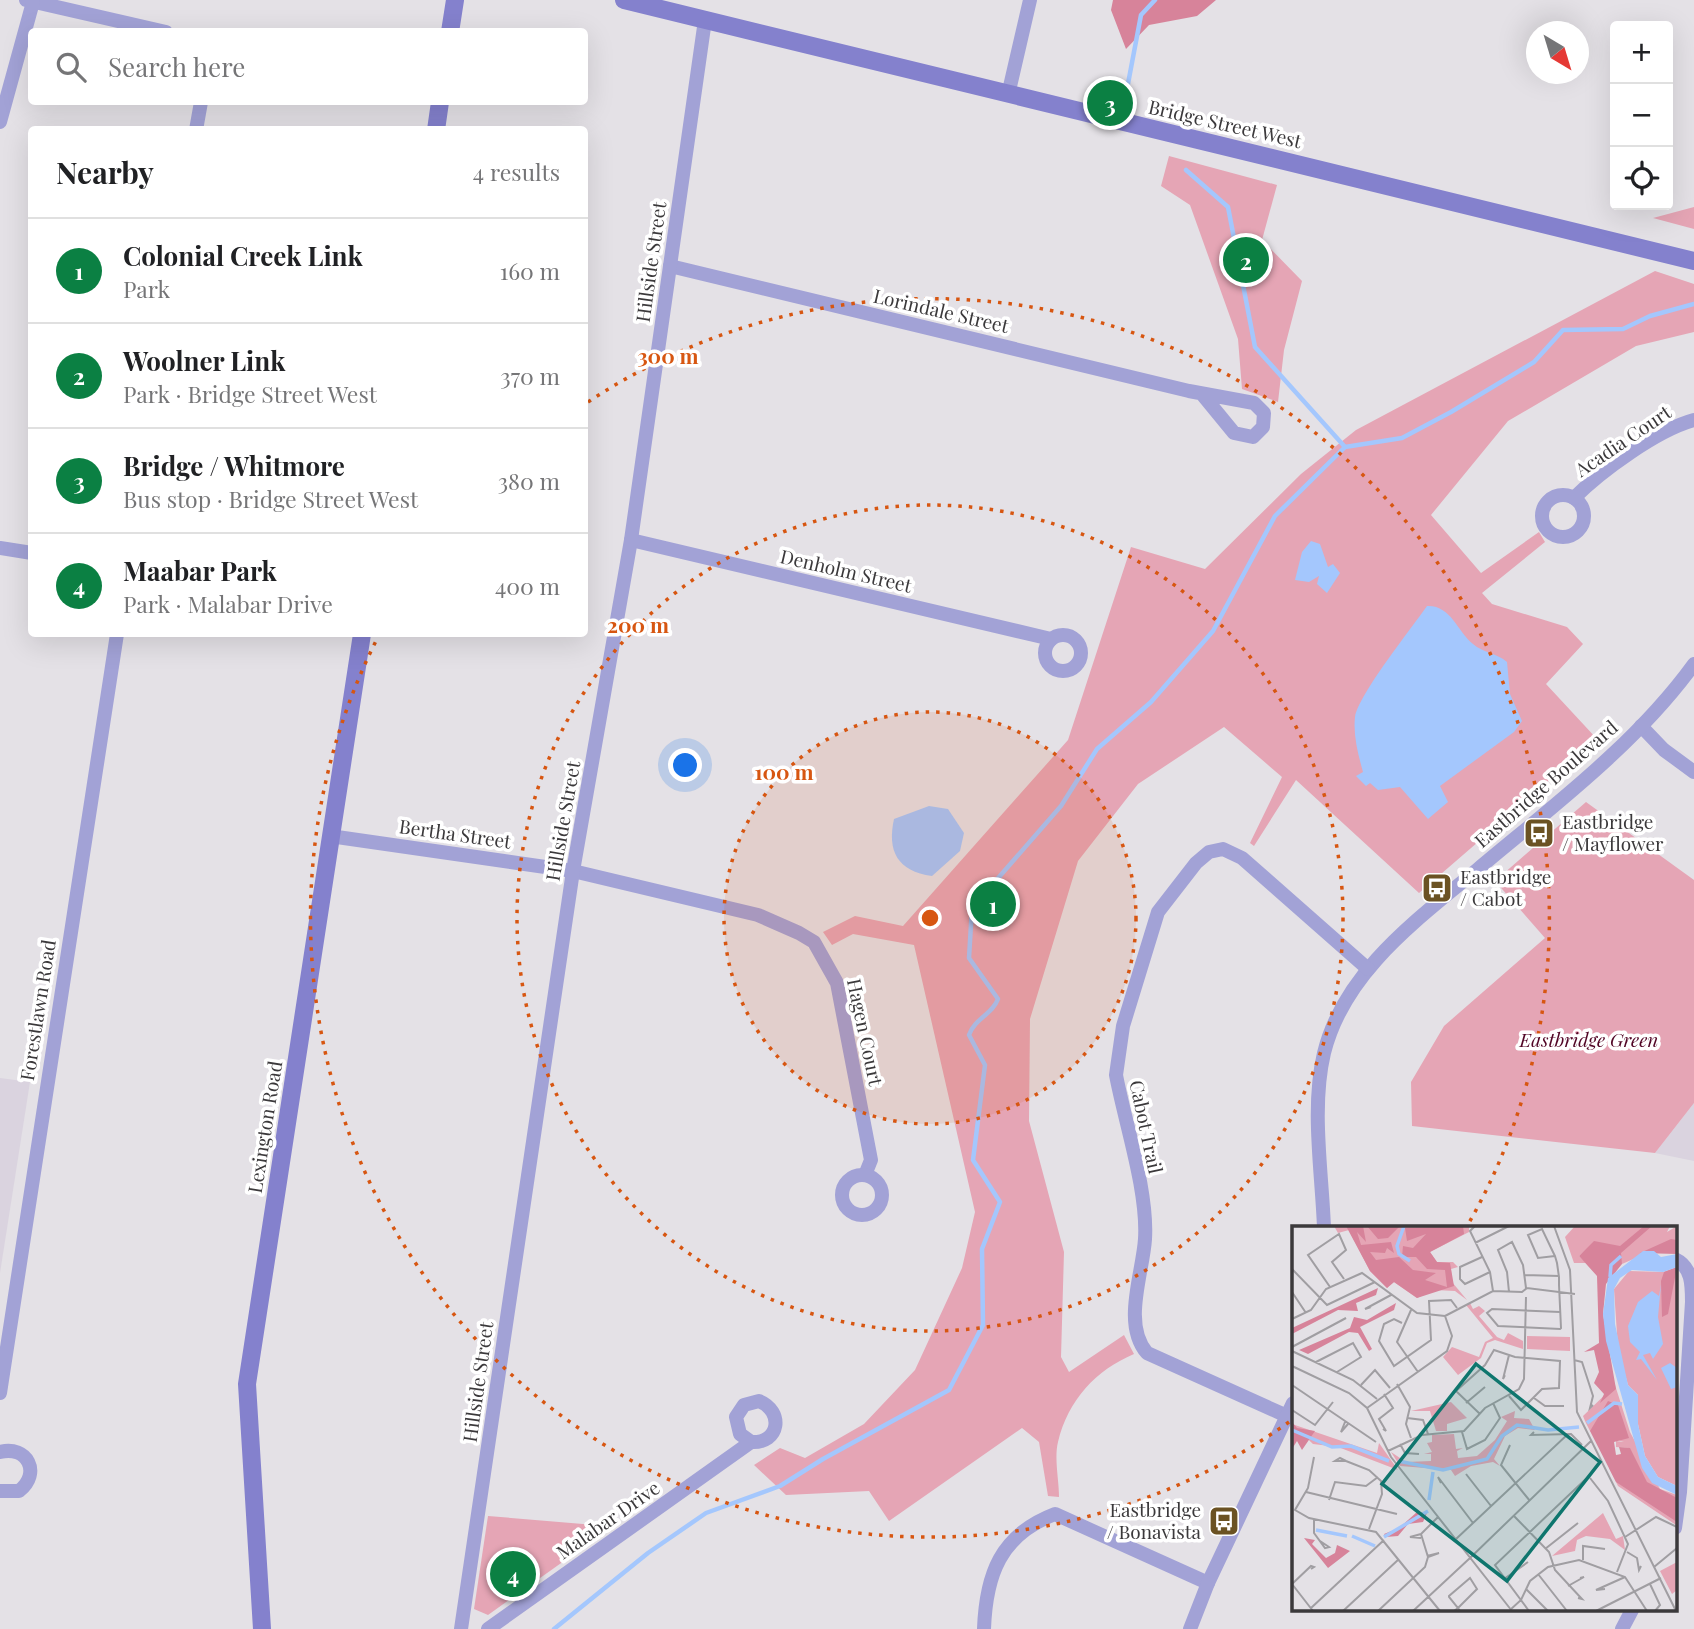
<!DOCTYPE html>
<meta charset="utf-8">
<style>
body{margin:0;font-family:"Playfair Display",serif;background:#f6f6f6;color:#202124}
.controls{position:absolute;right:21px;top:21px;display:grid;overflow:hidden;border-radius:7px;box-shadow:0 7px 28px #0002}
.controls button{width:63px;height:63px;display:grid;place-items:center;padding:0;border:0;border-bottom:2px solid #e0e0e0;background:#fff;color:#202124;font:35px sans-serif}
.compass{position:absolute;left:1526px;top:21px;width:63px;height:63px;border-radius:50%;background:#fff;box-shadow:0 7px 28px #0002;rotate:142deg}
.you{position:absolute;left:686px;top:766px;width:24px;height:24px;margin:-18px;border:5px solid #fff;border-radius:50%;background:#1a73e8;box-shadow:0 0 0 10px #1a73e833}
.badge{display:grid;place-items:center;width:46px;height:46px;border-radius:50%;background:#0b8043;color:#fff;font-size:23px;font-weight:700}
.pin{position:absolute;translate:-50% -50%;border:4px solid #fff;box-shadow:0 2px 7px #0006}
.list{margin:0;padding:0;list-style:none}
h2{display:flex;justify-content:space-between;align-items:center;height:91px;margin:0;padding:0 28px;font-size:30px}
h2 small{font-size:23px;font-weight:400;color:#757577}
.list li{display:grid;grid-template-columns:46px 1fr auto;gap:21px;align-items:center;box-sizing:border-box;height:105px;padding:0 28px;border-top:2px solid #e0e0e0}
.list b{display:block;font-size:26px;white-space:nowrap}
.list p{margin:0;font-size:23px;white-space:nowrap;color:#757577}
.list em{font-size:23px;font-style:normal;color:#757577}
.icon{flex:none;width:38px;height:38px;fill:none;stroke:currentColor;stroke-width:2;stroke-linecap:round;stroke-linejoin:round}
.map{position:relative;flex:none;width:1694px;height:1629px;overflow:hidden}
.search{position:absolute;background:#fff;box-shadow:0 7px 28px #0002;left:28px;top:28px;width:560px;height:77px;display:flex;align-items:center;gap:18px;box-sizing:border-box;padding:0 24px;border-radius:7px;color:#757577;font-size:26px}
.panel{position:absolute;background:#fff;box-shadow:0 7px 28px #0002;left:28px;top:126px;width:560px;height:511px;border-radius:7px}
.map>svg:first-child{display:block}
.built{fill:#dad3df}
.green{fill:#e5a5b5}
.forest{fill:#d7839a}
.water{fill:#a4c7fd}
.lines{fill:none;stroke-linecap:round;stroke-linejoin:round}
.stream{stroke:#a4c7fd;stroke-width:4.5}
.street{stroke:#a2a2d6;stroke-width:14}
.secondary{stroke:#8481cd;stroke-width:18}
.ring{fill:none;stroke:#d75611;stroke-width:3.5;stroke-dasharray:3.5 7}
.labels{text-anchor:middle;stroke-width:7;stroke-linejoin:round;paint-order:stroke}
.street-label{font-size:19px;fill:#3b393b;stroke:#fff}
.poi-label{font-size:19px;fill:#3b393b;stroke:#fff;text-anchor:start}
.park-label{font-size:19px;font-style:italic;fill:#520626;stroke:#fff}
.inset-river{fill:none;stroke:#a4c7fd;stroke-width:3.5}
.inset-road{fill:none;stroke:#a09ea2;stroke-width:2}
.view{fill:#0f766e;fill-opacity:0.15;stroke:#0f766e;stroke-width:3.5}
.inset-edge{fill:none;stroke:#3b393b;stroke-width:3.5}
.centre{fill:#d75611;stroke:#fff;stroke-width:3.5}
.ring-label{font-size:21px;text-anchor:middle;font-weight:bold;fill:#d75611;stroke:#fff;stroke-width:7;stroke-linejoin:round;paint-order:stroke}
</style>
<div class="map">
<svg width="1694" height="1629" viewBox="0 0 1694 1629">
<rect width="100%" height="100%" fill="#e4e1e6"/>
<g class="built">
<path d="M0 1078 30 1082 0 1273Z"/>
<path d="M1694 1103V1161L1655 1153Z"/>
</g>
<g class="green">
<path d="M1169 156 1277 185 1262 240 1302 281 1284 350 1278 402 1242 389 1238 339 1190 205 1161 186Z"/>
<path d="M1694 207V229L1653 218Z"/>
<path d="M1655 271 1694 284V332L1636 346 1508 421 1431 515 1481 573 1539 532 1545 542 1482 593 1492 604 1567 627 1583 644 1546 684 1597 739 1419 893 1296 780 1254 846 1250 843 1282 777 1224 727 1138 784 1078 861 1030 1019 1029 1121 1064 1252 1061 1357 1069 1372 1124 1335 1134 1354C1096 1370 1068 1400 1058 1442 1054 1458 1059 1480 1059 1497L1048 1496 1039 1442 1022 1428 889 1521 869 1491 786 1495 754 1465 780 1448 805 1458 864 1424 915 1370 962 1268 975 1212 914 945 853 934 832 945 823 932 855 916 903 926 1068 740 1131 547 1205 569 1301 474 1356 430Z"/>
<path d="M1586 802 1694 880V1103L1655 1153 1412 1126 1411 1082 1444 1026 1545 938 1495 881Z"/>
<path d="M488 1516 595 1525V1539L488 1615 474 1609Z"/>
</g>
<path class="forest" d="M1113 0H1216L1197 16 1149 25 1126 49 1111 10Z"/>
<g class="water">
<path d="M1311 541 1320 544 1328 567 1333 564 1340 573 1327 593 1317 584 1319 576 1309 582 1295 580 1302 552Z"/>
<path d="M1427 606C1451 605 1457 631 1473 644 1483 653 1497 653 1507 662L1510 694 1522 721 1514 732 1440 786 1448 802 1428 819 1400 787 1378 790 1370 783 1366 786 1356 776 1363 772C1358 754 1353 735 1355 717 1359 694 1411 629 1427 606Z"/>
<path d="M929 806 948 809 964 833 960 851 932 876C897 871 887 851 894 819Z"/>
</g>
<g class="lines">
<g class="stream">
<path d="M1127 89 1141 15 1155 0"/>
<path d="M1186 170 1228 207 1255 347 1345 447"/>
<path d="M554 1629 648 1553 706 1513 780 1486 823 1459 949 1390 983 1325 982 1249 1000 1202 973 1160 985 1065 969 1035C975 1018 992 1015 998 999L969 958 972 908 1061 806 1097 749 1151 702 1213 631 1275 516 1345 447 1402 438 1451 412 1534 362 1563 330 1623 329 1650 316 1694 304"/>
</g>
<g class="street">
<path d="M26 0 166 32"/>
<path d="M1008 95 1030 0"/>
<path d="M0 122 33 2"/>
<path d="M196 130 201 102"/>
<path d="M670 266 1189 391 1254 403 1264 413 1263 427 1253 437 1234 433 1202 394"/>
<circle cx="1563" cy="516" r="21"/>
<path d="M1574 498C1601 471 1657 430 1694 420"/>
<path d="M631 540 1051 639"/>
<path d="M0 548 32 553"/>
<circle cx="1063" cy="653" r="18"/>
<path d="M1641 726 1664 750 1694 772"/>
<path d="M330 836 573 871 758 915 799 933 814 942 837 983 871 1160 865 1175"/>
<circle cx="862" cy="1195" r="20"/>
<path d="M1324 1228C1322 1172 1311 1108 1324 1053 1344 972 1417 920 1478 869 1553 806 1636 744 1694 664"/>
<path d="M1675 1259C1692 1267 1692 1285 1692 1302L1680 1492 1675 1528"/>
<path d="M0 1393 117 634"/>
<path d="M1287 1416 1147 1353C1122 1324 1143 1273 1145 1239 1148 1191 1125 1123 1116 1075L1123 1026 1158 912 1196 863 1209 852 1223 849 1242 858 1368 969"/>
<path d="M0 1452C27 1445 42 1473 19 1491H0"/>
<path d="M461 1629 573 871 631 540 705 20"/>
<path d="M488 1629 751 1442C780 1444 784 1411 759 1401L744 1405 736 1417 740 1434 751 1442"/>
<path d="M984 1629C986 1575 1000 1535 1055 1514L1208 1583"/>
<path d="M1190 1629 1208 1583 1293 1403"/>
<path d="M1622 1629 1632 1610"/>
</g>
<g class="secondary">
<path d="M624 0 1694 261"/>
<path d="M450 32 455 0"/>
<path d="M436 130 440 102"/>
<path d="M262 1629 247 1384 362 634"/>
</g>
</g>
<circle cx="930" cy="918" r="206" fill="#d75611" fill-opacity=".12"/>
<g class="ring">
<circle cx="930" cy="918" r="206"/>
<circle cx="930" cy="918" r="413"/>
<path d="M1289 1422A619 619 0 0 1 378 637M588 402A619 619 0 0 1 1466 1228"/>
</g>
<defs>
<g id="bus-square" transform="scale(1.575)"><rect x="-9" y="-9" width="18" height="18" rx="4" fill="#6b5223" stroke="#fff"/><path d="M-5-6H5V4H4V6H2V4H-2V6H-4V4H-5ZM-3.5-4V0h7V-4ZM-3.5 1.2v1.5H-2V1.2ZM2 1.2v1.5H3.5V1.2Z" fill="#fff"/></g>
</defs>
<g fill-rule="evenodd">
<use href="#bus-square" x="1539" y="833"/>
<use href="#bus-square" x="1437" y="888"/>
<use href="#bus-square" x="1224" y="1521"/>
</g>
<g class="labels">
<g class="street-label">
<text transform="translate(1225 124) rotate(13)" y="7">Bridge Street West</text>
<text transform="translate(651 262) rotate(-82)" y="7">Hillside Street</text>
<text transform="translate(941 311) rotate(13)" y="7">Lorindale Street</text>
<text transform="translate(1623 441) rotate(-34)" y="7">Acadia Court</text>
<text transform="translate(846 571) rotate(13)" y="7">Denholm Street</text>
<text transform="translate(1546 784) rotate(-41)" y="7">Eastbridge Boulevard</text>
<text transform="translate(563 821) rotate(-80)" y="7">Hillside Street</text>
<text transform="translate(455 834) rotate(8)" y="7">Bertha Street</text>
<text transform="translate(38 1010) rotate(-81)" y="7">Forestlawn Road</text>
<text transform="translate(865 1032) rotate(78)" y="7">Hagen Court</text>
<text transform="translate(265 1127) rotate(-81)" y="7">Lexington Road</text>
<text transform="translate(1146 1127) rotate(78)" y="7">Cabot Trail</text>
<text transform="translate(478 1382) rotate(-82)" y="7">Hillside Street</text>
<text transform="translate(608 1520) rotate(-35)" y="7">Malabar Drive</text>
</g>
<g class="poi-label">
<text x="1562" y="829">Eastbridge<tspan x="1562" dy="22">/ Mayflower</tspan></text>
<text x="1460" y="884">Eastbridge<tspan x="1460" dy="22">/ Cabot</tspan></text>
<text x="1201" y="1517" text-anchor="end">Eastbridge<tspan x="1201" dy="22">/ Bonavista</tspan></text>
</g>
<g class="park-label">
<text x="1589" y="1047">Eastbridge Green</text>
</g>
</g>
<g transform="translate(1292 1226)">
<rect width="385" height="385" fill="#e4e1e6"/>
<path d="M42 0H177V6L138 26 145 36H161L166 41 159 43 160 56 175 74 163 65 143 64 125 72 102 56 95 62 78 45 57 4 46 7ZM283 0H378L375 6 385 0V14L330 38 317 18 296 22 287 30 294 37H282L273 11ZM385 41V260L366 251 353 230 346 198V169L336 159 326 123 322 63 337 45 371 46ZM178 77 181 83 187 80 193 85 187 90 205 111 212 114 216 107 231 115V123L203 114 195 117 189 132 166 149 151 131 160 121 187 131 193 116 201 112 174 79ZM235 110 278 111V125L235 123ZM323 159 338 206 368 263 385 269 384 299 326 260 317 242 339 231 337 222 324 221V215L332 216 298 205 293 195 291 190ZM159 176 175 192 155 198V205H144L138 185H119ZM223 185 222 192 237 193 243 204 226 202 213 210 202 233 208 240 201 236 179 240 163 250 159 244 108 240 99 226 114 236 139 235V228H132L140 226 135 217 140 216V209L162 208 164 223 171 222 165 225 166 232 185 230 203 214 215 195 209 191ZM0 198 85 227 87 217 106 244 46 221 21 218ZM311 287 324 313 331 310 333 324 318 313 294 310 285 314 283 325 260 330ZM385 336V364L380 368 368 345Z" fill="#e5a5b5"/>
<path d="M54 0H71L74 16 65 6 69 19 99 16 102 27 95 22 93 27 78 26 84 34 107 31 121 44 144 47 133 54 155 61 153 44 135 43 124 31H110L111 20 121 22 134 8 115 15 113 2 171 0 172 8 138 26 145 36 158 37 162 60 125 72 102 56 95 62 78 45ZM75 0H108L96 12 86 13ZM352 0H360L329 27 330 38 314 58 311 88 324 163 308 177 312 168 302 157 307 146 302 124 292 126 307 117 305 50 287 30 302 15 328 20ZM379 13 385 14V28L348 27ZM385 41 376 88 370 91 369 55 372 46ZM86 62 84 69 64 77 66 85 46 84 0 108V102ZM104 77 102 84 68 101 80 123 77 125 66 107 57 106 16 128 7 124 58 102 62 91 75 94ZM316 175 326 179 337 212 322 216 324 229 329 228 327 221 338 222 355 256 385 272V296L324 256 298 205ZM0 196 5 202 23 205 10 224 5 215 0 223ZM125 286 135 287 131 296 116 298 106 310 94 311 92 308 107 302ZM12 312 23 314 20 318 34 332 43 327 45 319 58 325 36 342Z" fill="#d7839a"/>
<path d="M351 25H362L369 31 385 28V41L371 46 340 44 328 52 322 63 323 98 336 159 346 169V198L353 230 366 251 385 260V269L360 257 350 242 314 115 311 88 316 52ZM369 58 366 91 371 118 361 133 358 127 351 129 365 154 349 133 344 134 348 126 338 116 336 100 346 76 360 65 367 70ZM378 137 385 142V161L379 163 369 142Z" fill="#a4c7fd"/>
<path class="inset-river" d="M112 0 105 20 107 28 118 35M318 51 319 39 329 30M295 197 322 177 330 178M0 204 40 221 59 220 97 235M106 235 151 244 195 233 210 210 225 199 256 204 287 201M137 274 141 246M24 304 55 310M60 310 83 320M92 311 136 285"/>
<path class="inset-road" d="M183 0 178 5 198 46 201 65M262 0 278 44 285 186 384 385M183 17 217 0M263 30 246 32 236 9 250 3 261 26 263 30 265 37 267 51V59L269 102 268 103 206 100 195 87 200 83 268 86M190 31 168 41V53L173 58 198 46M0 43 35 79 83 56M233 49 267 50M38 61 16 29 47 8 54 24 40 36 52 53M0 66 14 87M217 66 215 46 206 24 220 16 231 39 234 62M79 81 73 83 99 69M119 84 105 116 126 146M153 90 201 65 230 66 235 62 283 68M0 93 19 84 34 63 70 47 125 87 153 90M110 97 102 93 92 98 87 115 102 140 139 114 137 75 159 74 165 82M0 121 54 92 49 95M0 125 61 154 85 173M282 134 290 136 301 170 298 182 301 179M24 136 61 117 69 131 45 146M0 140 57 167 75 182 99 231 220 385M213 149 211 153 217 129M105 158 118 181 114 198 119 212M0 159 84 216M69 159 83 144 98 162M242 172 253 180H272H267M174 177 193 161M75 182 155 125 160 110 153 90M0 184 23 199 41 176M188 188 164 165 193 139 202 124 223 131 268 135 267 162 250 163 229 184 217 170M115 192 131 194 136 208M53 196 49 206 56 198M91 203 94 205 87 193 101 182 92 168M170 206 175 223 193 214 208 192 201 177M242 206 239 209 279 208 290 219M108 218 113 227 127 228M218 219 209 239 238 275M96 225 130 209 172 205 193 182 227 163 232 153 234 71M22 231 16 262 3 284 17 292 84 306 148 385M54 235H43L48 232 54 235 77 244 89 255 90 268 77 303M174 248 199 280M298 252 316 275 336 318 325 346M149 257 146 251 181 297M14 266 105 288M37 274 43 256 74 260 86 251M222 290 257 326 263 344 290 373 286 372M22 293V307L33 322 37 321 28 315M129 308 118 311 129 312M333 311 364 291 385 301M164 313 276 208M253 323 286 297M335 326 345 332 347 344 349 340M135 330 147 327 136 331M178 332 300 214M291 334V320L313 323M362 341 385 322M246 348 275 385M212 353 236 336M0 358 19 340 22 341 19 343M0 358 21 385M358 358 368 379 363 385M276 360 292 351 288 352M234 363 256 385M313 363 304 364 333 351M19 382 92 314M218 384 229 374 238 355 256 341 287 334 333 351 355 385M51 385 107 333M86 385 133 341 136 331 129 308 146 291M121 385 178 332M162 385 166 382 185 363 178 352 157 370V371L166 382 168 385M237 385 203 339 298 249M304 385 369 352"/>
<path class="view" d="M184 138 308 236 215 355 90 258Z"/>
<rect width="385" height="385" class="inset-edge"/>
</g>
<circle cx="930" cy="918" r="10" class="centre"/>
<g class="ring-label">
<text x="668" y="364">300 m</text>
<text x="638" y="633">200 m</text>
<text x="784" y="780">100 m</text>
</g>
</svg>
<div class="controls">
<button>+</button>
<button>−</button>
<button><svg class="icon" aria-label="locate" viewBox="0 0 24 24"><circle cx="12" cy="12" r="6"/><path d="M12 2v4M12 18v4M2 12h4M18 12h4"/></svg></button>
</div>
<svg class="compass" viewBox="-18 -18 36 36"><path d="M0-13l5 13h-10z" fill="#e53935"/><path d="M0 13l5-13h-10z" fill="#757577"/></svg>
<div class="you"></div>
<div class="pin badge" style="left:993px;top:904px">1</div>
<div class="pin badge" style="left:1246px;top:260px">2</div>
<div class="pin badge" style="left:1110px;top:103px">3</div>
<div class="pin badge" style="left:513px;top:1574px">4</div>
<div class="search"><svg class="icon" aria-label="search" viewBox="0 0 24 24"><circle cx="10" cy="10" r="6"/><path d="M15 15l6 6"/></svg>Search here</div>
<section class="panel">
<h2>Nearby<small>4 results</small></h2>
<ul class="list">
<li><span class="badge">1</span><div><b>Colonial Creek Link</b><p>Park</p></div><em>160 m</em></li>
<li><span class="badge">2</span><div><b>Woolner Link</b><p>Park · Bridge Street West</p></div><em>370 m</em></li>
<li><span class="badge">3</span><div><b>Bridge / Whitmore</b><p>Bus stop · Bridge Street West</p></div><em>380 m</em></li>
<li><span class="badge">4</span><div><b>Maabar Park</b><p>Park · Malabar Drive</p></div><em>400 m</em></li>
</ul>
</section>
</div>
